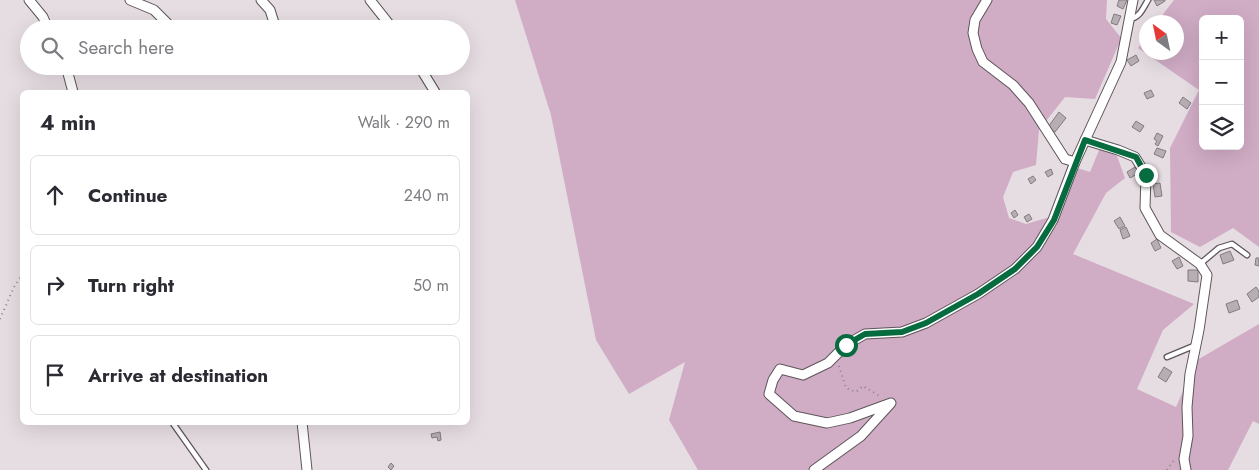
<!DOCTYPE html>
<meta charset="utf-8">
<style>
body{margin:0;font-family:Jost,sans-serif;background:#f7f7f7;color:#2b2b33}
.controls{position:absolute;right:15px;top:15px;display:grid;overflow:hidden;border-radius:8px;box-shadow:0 5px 20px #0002}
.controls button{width:45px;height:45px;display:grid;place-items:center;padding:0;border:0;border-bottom:1px solid #e1e1e2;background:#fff;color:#2b2b33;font:25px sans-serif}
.compass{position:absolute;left:1139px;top:15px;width:45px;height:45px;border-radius:50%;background:#fff;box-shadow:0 5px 20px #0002;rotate:327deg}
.stop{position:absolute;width:15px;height:15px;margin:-11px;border:4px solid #076b40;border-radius:50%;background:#fff}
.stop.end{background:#076b40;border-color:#fff;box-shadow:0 1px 5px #0008}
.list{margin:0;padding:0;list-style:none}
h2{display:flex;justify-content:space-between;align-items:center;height:65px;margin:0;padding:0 20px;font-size:21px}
h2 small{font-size:16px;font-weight:400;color:#7c7c81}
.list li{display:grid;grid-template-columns:32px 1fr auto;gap:15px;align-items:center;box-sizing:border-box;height:80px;margin:0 10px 10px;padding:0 10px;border:1px solid #e1e1e2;border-radius:8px}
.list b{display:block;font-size:19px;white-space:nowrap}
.list em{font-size:16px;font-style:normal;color:#7c7c81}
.icon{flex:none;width:28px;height:28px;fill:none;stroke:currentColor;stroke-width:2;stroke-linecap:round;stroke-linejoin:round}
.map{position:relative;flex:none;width:1259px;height:470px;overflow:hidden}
.search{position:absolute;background:#fff;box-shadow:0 5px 20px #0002;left:20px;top:20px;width:450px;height:55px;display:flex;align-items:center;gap:12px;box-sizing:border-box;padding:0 18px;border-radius:28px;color:#7c7c81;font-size:19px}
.panel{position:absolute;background:#fff;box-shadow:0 5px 20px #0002;left:20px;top:90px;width:450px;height:335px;border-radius:8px}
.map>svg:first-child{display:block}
.green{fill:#d0acc5;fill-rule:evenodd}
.building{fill:#b6aeb3;stroke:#827b80}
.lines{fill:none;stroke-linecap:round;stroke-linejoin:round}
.lane-casing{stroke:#5d555a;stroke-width:7}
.street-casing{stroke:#5d555a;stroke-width:11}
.path{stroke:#8b8589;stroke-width:2;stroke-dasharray:1 4;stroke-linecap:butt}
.lane{stroke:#fff;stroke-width:4.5}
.street{stroke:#fff;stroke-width:9}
.route{stroke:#076b40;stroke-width:6}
</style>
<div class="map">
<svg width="1259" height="470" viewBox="0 0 1259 470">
<rect width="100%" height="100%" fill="#e6dde3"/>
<g class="green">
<path d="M515 0H1107L1106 19 1122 39 1118 46 1095 99 1065 97 1039 130 1036 165 1013 172 1003 197 1009 218 1026 224 1050 217 1056 227 1057 221 1077 168 1090 172 1100 148 1117 156 1125 178 1106 193 1073 254 1194 304 1163 330 1137 389 1176 407 1197 360 1259 324V424L1253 421 1228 470H698L669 420 685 362 629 394 596 340 551 115Z"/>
<path d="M1174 0H1259V247L1233 228 1200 247 1171 232 1170 148 1199 90 1138 48 1146 37V52H1176V22H1157ZM1203 19H1240V146H1203Z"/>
</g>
<g class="building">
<path d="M1119 0H1127L1123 9 1117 6Z"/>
<path d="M1154 0H1165V1L1157 6Z"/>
<path d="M1114 14 1121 16 1117 25 1111 23Z"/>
<path d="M1136 55 1139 61 1131 66 1127 60Z"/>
<path d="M1151 90 1154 96 1147 99 1144 93Z"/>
<path d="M1183 97 1191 103 1187 109 1179 103Z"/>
<path d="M1059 112 1066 118 1055 132 1048 127Z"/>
<path d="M1136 121 1144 126 1140 132 1132 127Z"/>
<path d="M1157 133 1163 136 1158 146 1155 144 1157 141 1154 139Z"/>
<path d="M1157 148 1166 151 1163 158 1154 154Z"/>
<path d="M1135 167 1139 173 1130 178 1127 172Z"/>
<path d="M1051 169 1053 174 1048 177 1045 172Z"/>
<path d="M1033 176 1036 180 1031 184 1028 179Z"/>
<path d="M1160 183 1162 196 1155 197 1153 184Z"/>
<path d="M1015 210 1018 215 1014 218 1011 213Z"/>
<path d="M1029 214 1032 219 1027 222 1024 217Z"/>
<path d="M1120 217 1125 226 1119 229 1114 221Z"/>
<path d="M1126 227 1130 236 1123 239 1120 230Z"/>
<path d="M1157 239 1161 248 1155 251 1151 243Z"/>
<path d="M1230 251 1234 260 1223 264 1220 255Z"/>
<path d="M1179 257 1183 266 1177 269 1172 261Z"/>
<path d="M1256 258H1259V266L1255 265Z"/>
<path d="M1188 270H1198V282L1188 281Z"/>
<path d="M1256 287 1259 291V297L1252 302 1247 294Z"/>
<path d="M1237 300 1240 309 1229 313 1226 304Z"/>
<path d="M1164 367 1172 372 1166 382 1158 377Z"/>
<path d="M440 432 441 440 438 441 437 437 432 438 431 434Z"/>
<path d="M391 463 394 466 391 470 388 467Z"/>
</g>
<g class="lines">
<g class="lane-casing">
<g id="lane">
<path d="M1129 19C1140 18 1143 8 1148 0"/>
<path d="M1200 264 1219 248 1232 244 1247 255"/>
<path d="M1167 357 1196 345"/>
<path d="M172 422 206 470"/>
</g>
</g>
<g class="street-casing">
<g id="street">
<path d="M29 0 43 17 48 29"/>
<path d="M130 0 154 10 173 29"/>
<path d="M261 0 270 10 276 29"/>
<path d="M370 0 393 29"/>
<path d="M987 0 975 20 973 33 977 49 983 62 1013 85 1029 103 1065 159 1075 162"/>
<path d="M356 29H373"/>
<path d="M66 66 73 92"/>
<path d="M419 66 435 92"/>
<path d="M1085 140 1118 150 1135 157 1146 175 1145 208 1160 235 1200 264 1207 275 1199 330 1190 374 1187 407 1188 436 1184 459 1186 470"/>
<path d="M302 422 307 470"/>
<path d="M814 470 861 436 891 403 850 418 827 423 794 416 769 394 773 380 780 369 803 375 828 363 846 345 865 334 902 332 926 323 978 294 1015 269 1037 247 1053 220 1075 162 1121 62 1133 0"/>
</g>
</g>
<g class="path">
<path d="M0 319 14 287 22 275"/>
<path d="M839 366 846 388 856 392 863 386 881 397"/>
<path d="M1167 470 1174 460"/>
</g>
<use href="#lane" class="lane"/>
<use href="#street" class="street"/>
</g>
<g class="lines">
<path class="route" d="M846 345 865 334 902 332 926 323 978 294 1015 269 1037 247 1054 220 1085 140 1136 157 1146 175"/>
</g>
</svg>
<div class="controls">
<button>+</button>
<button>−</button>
<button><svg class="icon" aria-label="layers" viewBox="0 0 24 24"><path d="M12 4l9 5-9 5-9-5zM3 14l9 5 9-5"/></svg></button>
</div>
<svg class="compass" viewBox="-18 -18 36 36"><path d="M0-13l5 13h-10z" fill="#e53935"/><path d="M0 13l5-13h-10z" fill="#7c7c81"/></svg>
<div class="stop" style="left:846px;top:345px"></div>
<div class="stop end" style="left:1146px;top:175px"></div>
<div class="search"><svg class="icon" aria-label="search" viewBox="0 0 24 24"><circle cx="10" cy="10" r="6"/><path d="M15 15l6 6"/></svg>Search here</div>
<section class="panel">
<h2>4 min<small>Walk · 290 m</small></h2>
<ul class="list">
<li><svg class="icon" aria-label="ahead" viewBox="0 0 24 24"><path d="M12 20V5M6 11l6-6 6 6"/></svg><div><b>Continue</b></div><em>240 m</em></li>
<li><svg class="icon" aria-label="right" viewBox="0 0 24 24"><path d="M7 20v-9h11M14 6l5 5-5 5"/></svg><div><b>Turn right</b></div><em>50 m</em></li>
<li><svg class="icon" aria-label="arrive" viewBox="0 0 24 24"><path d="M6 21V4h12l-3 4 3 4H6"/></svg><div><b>Arrive at destination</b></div></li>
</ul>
</section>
</div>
